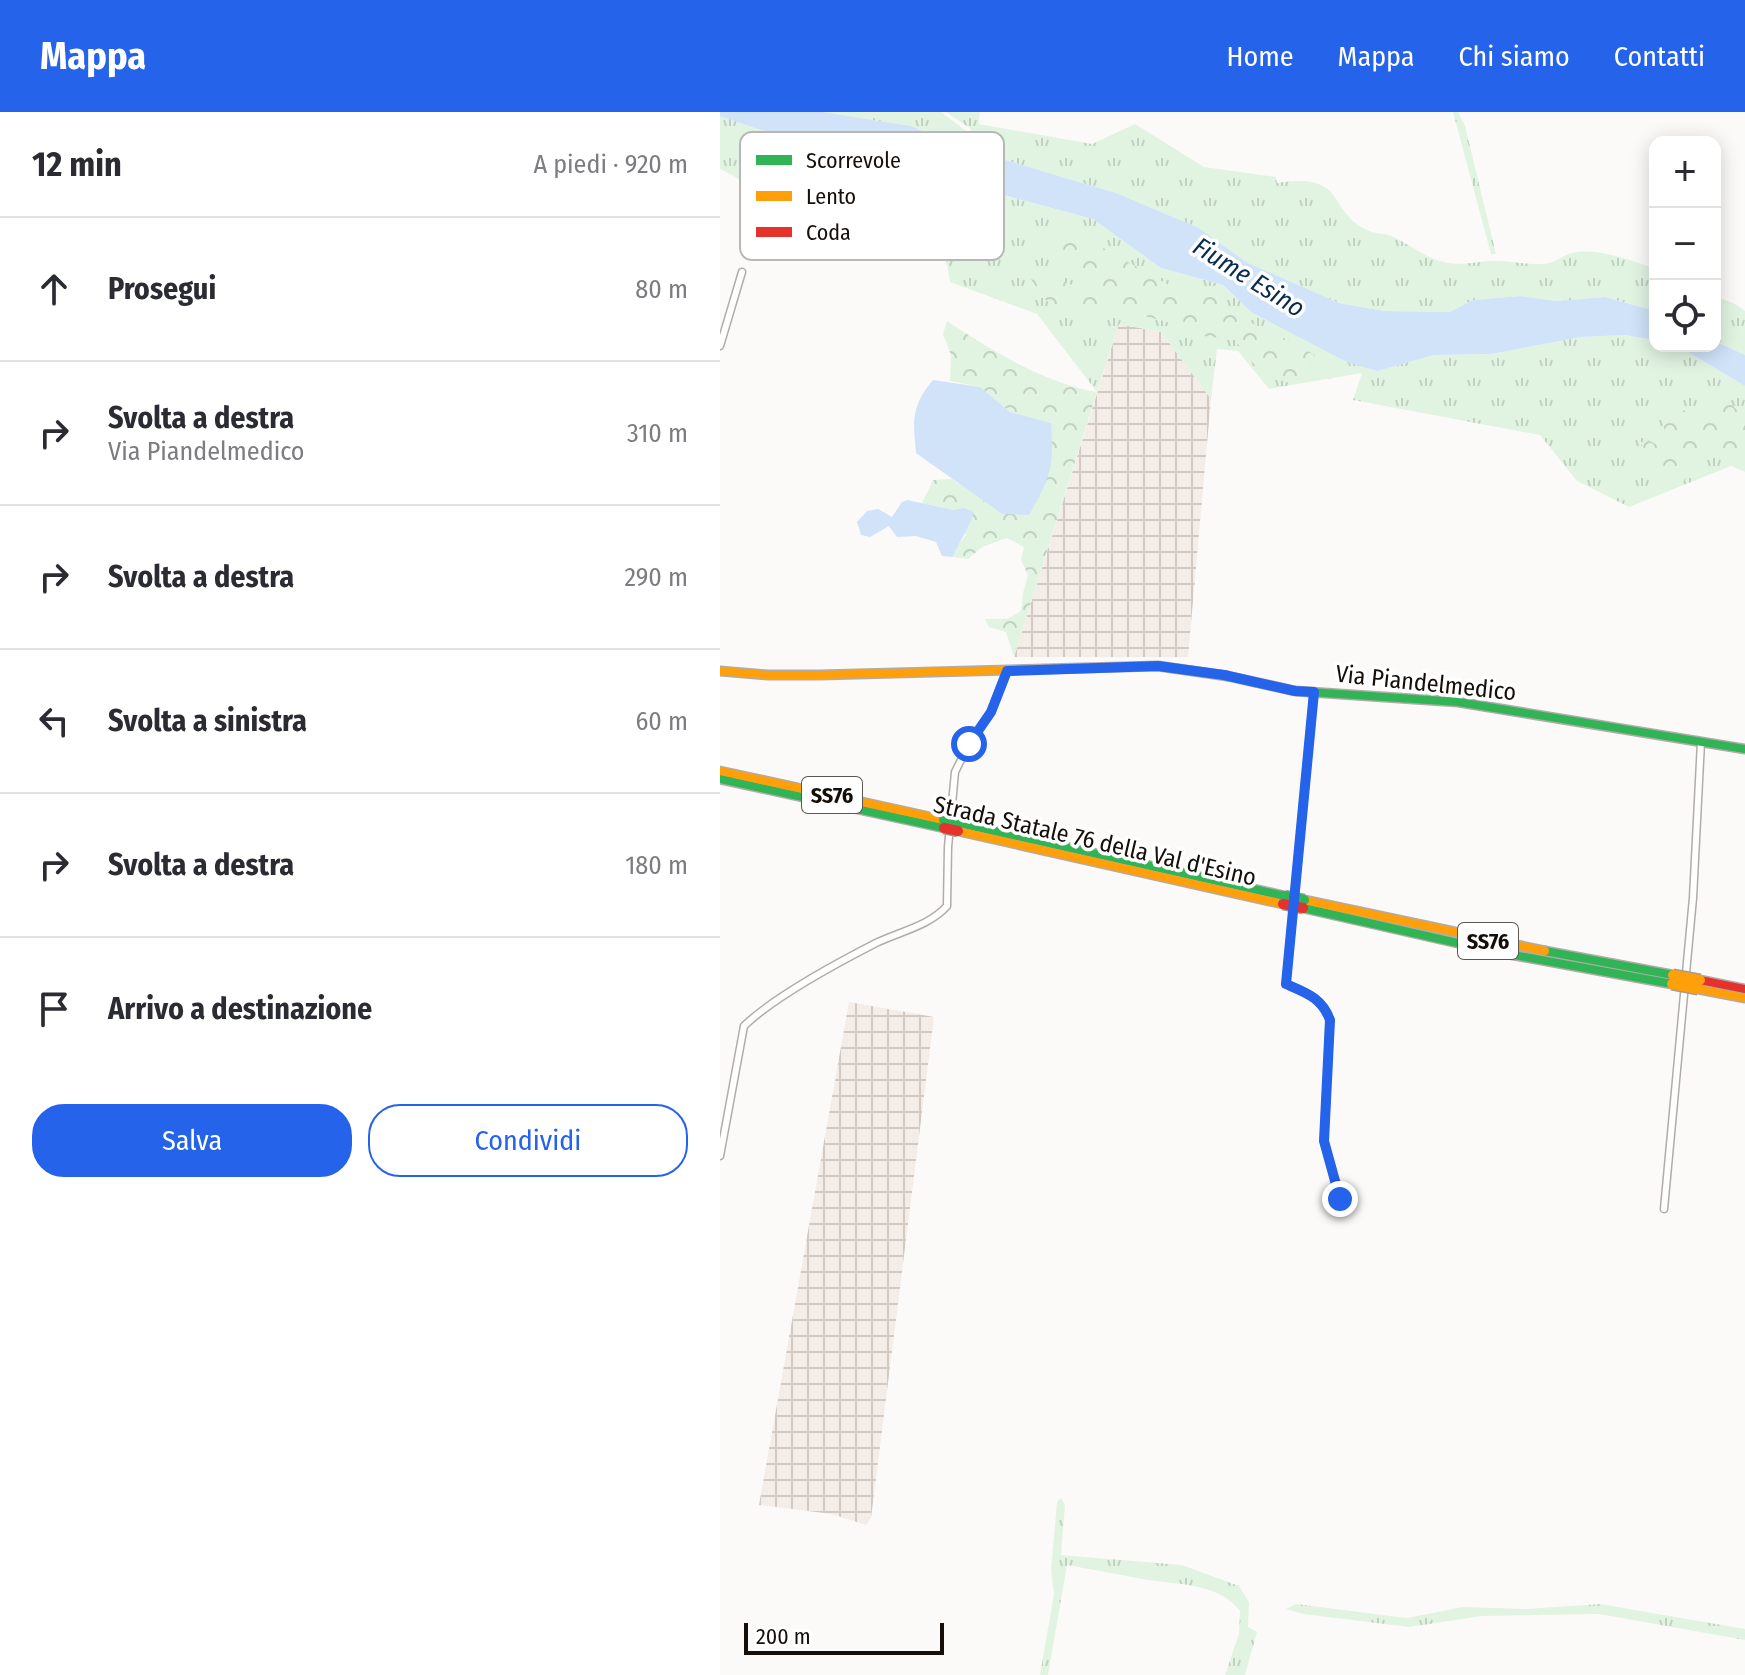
<!DOCTYPE html>
<html lang="it">
<meta charset="utf-8">
<style>
body{margin:0;font-family:"Fira Sans Condensed",sans-serif;background:#f2f2f3;color:#2b2b33}
.controls{position:absolute;right:24px;top:24px;display:grid;overflow:hidden;border-radius:16px;box-shadow:0 4px 20px #0003}
.controls button{width:72px;height:72px;display:grid;place-items:center;padding:0;border:0;border-bottom:2px solid #e1e1e2;background:#fff;color:#2b2b33;font:40px sans-serif}
.scale{position:absolute;left:24px;bottom:20px;width:200px;box-sizing:border-box;padding-left:8px;border:4px solid #160f09;border-top:0;font-size:22px;line-height:28px;white-space:nowrap;color:#160f09;-webkit-text-stroke:6px #fff;paint-order:stroke}
.stop{position:absolute;width:24px;height:24px;margin:-18px;border:6px solid #2563eb;border-radius:50%;background:#fff}
.stop.end{background:#2563eb;border-color:#fff;box-shadow:0 2px 8px #0008}
.list{margin:0;padding:0;list-style:none}
h2{display:flex;justify-content:space-between;align-items:center;height:104px;margin:0;padding:0 32px;font-size:34px}
h2 small{font-size:26px;font-weight:400;color:#7c7c81}
.list li{display:grid;grid-template-columns:52px 1fr auto;gap:24px;align-items:center;box-sizing:border-box;height:144px;padding:0 32px;border-top:2px solid #e1e1e2}
.list b{display:block;font-size:30px;white-space:nowrap}
.list p{margin:0;font-size:26px;white-space:nowrap;color:#7c7c81}
.list em{font-size:26px;font-style:normal;color:#7c7c81}
.actions{display:flex;gap:16px;padding:24px 32px}
.actions a{flex:1;padding:18px 0;border:2px solid #2563eb;border-radius:32px;text-align:center;font-size:28px;color:#2563eb}
.actions .main{background:#2563eb;color:#fff}
.icon{flex:none;width:44px;height:44px;fill:none;stroke:currentColor;stroke-width:2;stroke-linecap:round;stroke-linejoin:round}
.map{position:relative;flex:none;width:1025px;height:1563px;overflow:hidden}
header{display:flex;align-items:center;gap:48px;box-sizing:border-box;height:112px;padding:0 40px;background:#2563eb;color:#fff}
header strong{font-size:38px}
nav{display:flex;gap:44px;margin-inline-start:auto;font-size:28px}
main{display:flex}
aside{flex:1;background:#fff}
.map>svg:first-child{display:block}
.industrial{fill:url(#industrial-grid)}
.grass{fill:url(#grass-tufts)}
.forest{fill:url(#forest-crowns)}
.water{fill:#d0e3f9}
.lines{fill:none;stroke-linecap:round;stroke-linejoin:round}
.street-casing{stroke:#b1aca8;stroke-width:9}
.fast-casing{stroke:#b1aca8;stroke-width:11}
.slow-casing{stroke:#b1aca8;stroke-width:11}
.jam-casing{stroke:#b1aca8;stroke-width:11}
.street{stroke:#fffefe;stroke-width:6}
.fast{stroke:#30b455;stroke-width:8}
.slow{stroke:#ff9f0a;stroke-width:8}
.jam{stroke:#e5322d;stroke-width:8}
.fast-bridge-casing{stroke:#a49d92;stroke-width:13;stroke-linecap:butt}
.slow-bridge-casing{stroke:#a49d92;stroke-width:13;stroke-linecap:butt}
.jam-bridge-casing{stroke:#a49d92;stroke-width:13;stroke-linecap:butt}
.fast-bridge{stroke:#30b455;stroke-width:10}
.slow-bridge{stroke:#ff9f0a;stroke-width:10}
.jam-bridge{stroke:#e5322d;stroke-width:10}
.route{stroke:#2563eb;stroke-width:10}
.labels{text-anchor:middle;stroke-width:7;stroke-linejoin:round;paint-order:stroke}
.shield{fill:#fff;stroke:#5c5753;stroke-width:2}
.shield-label{font-size:22px;font-weight:bold;fill:#160f09}
.street-label{font-size:24px;fill:#160f09;stroke:#fff}
.water-label{font-size:26px;font-style:italic;fill:#092b4d;stroke:#fff}
.key{fill:#fff;stroke:#b9b7b5;stroke-width:2}
.key-label{font-size:22px;fill:#160f09}
</style>
<header>
<strong>Mappa</strong>
<nav><a>Home</a><a>Mappa</a><a>Chi siamo</a><a>Contatti</a></nav>
</header>
<main>
<aside>
<h2>12 min<small>A piedi · 920 m</small></h2>
<ul class="list">
<li><svg class="icon" aria-label="ahead" viewBox="0 0 24 24"><path d="M12 20V5M6 11l6-6 6 6"/></svg><div><b>Prosegui</b></div><em>80 m</em></li>
<li><svg class="icon" aria-label="right" viewBox="0 0 24 24"><path d="M7 20v-9h11M14 6l5 5-5 5"/></svg><div><b>Svolta a destra</b><p>Via Piandelmedico</p></div><em>310 m</em></li>
<li><svg class="icon" aria-label="right" viewBox="0 0 24 24"><path d="M7 20v-9h11M14 6l5 5-5 5"/></svg><div><b>Svolta a destra</b></div><em>290 m</em></li>
<li><svg class="icon" aria-label="left" viewBox="0 0 24 24"><path d="M17 20v-9H6M10 6l-5 5 5 5"/></svg><div><b>Svolta a sinistra</b></div><em>60 m</em></li>
<li><svg class="icon" aria-label="right" viewBox="0 0 24 24"><path d="M7 20v-9h11M14 6l5 5-5 5"/></svg><div><b>Svolta a destra</b></div><em>180 m</em></li>
<li><svg class="icon" aria-label="arrive" viewBox="0 0 24 24"><path d="M6 21V4h12l-3 4 3 4H6"/></svg><div><b>Arrivo a destinazione</b></div></li>
</ul>
<div class="actions"><a class="main">Salva</a><a>Condividi</a></div>
</aside>
<div class="map">
<svg width="1025" height="1563" viewBox="0 0 1025 1563">
<defs>
<pattern id="industrial-grid" width="8" height="8" patternUnits="userSpaceOnUse" patternTransform="scale(2)"><rect width="8" height="8" fill="#f4ece6"/><path d="M0 4h8M4 0v8" fill="none" stroke="#d0c9c4"/></pattern>
<pattern id="grass-tufts" width="24" height="20" patternUnits="userSpaceOnUse" patternTransform="scale(2)"><rect width="24" height="20" fill="#e1f4e2"/><path d="M3 7l-1-3M5 7V3M7 7l1-3M15 17l-1-3M17 17v-4M19 17l1-3" fill="none" stroke="#c0d0c1"/></pattern>
<pattern id="forest-crowns" width="20" height="18" patternUnits="userSpaceOnUse" patternTransform="scale(2)"><rect width="20" height="18" fill="#e1f4e2"/><path d="M2 6a3 3 0 1 1 6 0M12 15a3 3 0 1 1 6 0" fill="none" stroke="#c0d0c1"/></pattern>
</defs>
<rect width="100%" height="100%" fill="#fcfaf8"/>
<g class="industrial">
<path d="M399 212 441 220 491 287 468 545H294Z"/>
<path d="M129 890 214 905 151 1406 146 1413 112 1402 39 1393Z"/>
</g>
<g class="grass">
<path d="M103 0H221L249 21 251 17 226 0H260L259 12 372 32 415 12 484 55 556 65 557 71C628 60 606 98 647 118 654 122 663 121 671 124 686 130 699 141 714 147 734 155 748 151 768 149 787 147 810 155 829 151 837 149 844 143 852 141 876 135 912 148 935 157V199L885 185 837 189 800 184 753 188 730 200 664 199 619 191 526 150 479 116 396 81 242 35 191 14Z"/>
<path d="M733 0H738L745 14 776 142H771Z"/>
<path d="M0 4 129 43 373 107 441 156 503 173 531 200 656 259 714 243 771 242 861 225 904 223 935 228V234H958L1025 274V360L1011 354 909 395 857 369 820 323 633 288 642 261 549 277 518 239 497 237 491 287 441 220 399 212 377 280 317 202 230 170 226 147 157 118 110 126 71 105 14 64 0 57Z"/>
<path d="M995 184 1015 192 1025 199V243L995 229Z"/>
<path d="M341 1386 345 1393 341 1443 462 1453 519 1474 529 1490 528 1515 537 1520 525 1563H505L519 1522 520 1499C499 1471 460 1473 428 1468 401 1463 374 1458 347 1453L328 1563H320L334 1482 331 1459 337 1390Z"/>
<path d="M576 1492 687 1506 743 1495 806 1497 880 1492 1025 1517V1528L879 1502 762 1504 689 1515 583 1502 566 1497Z"/>
</g>
<g class="forest">
<path d="M340 120 369 128 454 176 496 184 512 202 562 225 595 243 589 260 570 271C540 264 533 252 515 228L483 224 454 212 425 204H403L370 196 344 202 322 185 311 167 328 163 359 176 362 169 347 155 335 137Z"/>
<path d="M227 209C271 238 324 271 377 280L294 545 286 520 269 515 265 507H287L301 499 303 481 308 463 301 448 304 435 287 426 262 435 248 447 233 445 238 433 246 423 234 398 202 391 213 368 232 367 282 402 331 311 290 300 260 275 230 269 231 243 223 222Z"/>
<path d="M1007 289 1025 305V347L1022 351 990 343 975 349C968 370 959 379 937 371L933 348 920 331 927 328 951 339 959 331 946 323 941 305 949 294C977 300 986 316 1007 289Z"/>
</g>
<g class="water">
<path d="M0 0H103L191 14 242 35 396 81 479 116 526 150 619 191 664 199 730 200 753 188 800 184 837 189 885 185 935 199V228L904 223 861 225 771 242 714 243 657 259 627 250 531 200 503 173 441 156 373 107 51 21 0 4Z"/>
<path d="M995 229 1025 243V274L958 234H995Z"/>
<path d="M213 268 260 275 290 300 331 311C334 355 331 365 309 403L282 402 196 341C193 309 191 294 213 268Z"/>
<path d="M187 388 234 398 244 396 254 400C249 417 239 429 233 445L222 444 216 430 196 424 177 425 169 414 150 425 141 423 137 410 147 399 158 397 172 405 182 390Z"/>
</g>
<g class="lines">
<g class="street-casing">
<g id="street">
<path d="M0 234 22 160"/>
<path d="M594 580 566 872C587 881 602 886 610 908L604 1029 620 1087"/>
<path d="M0 1044 24 914C55 884 117 851 156 831 181 819 209 814 227 794L228 735 235 660 249 632 271 600 287 559"/>
<path d="M944 1097 973 786 981 630"/>
</g>
</g>
<g class="fast-casing">
<g id="fast">
<path d="M507 564 575 579 738 590 1025 637"/>
<path d="M0 667 224 716"/>
<path d="M239 711 565 784"/>
<path d="M583 796 777 840 952 872"/>
<path d="M825 839 953 863"/>
</g>
</g>
<g class="slow-casing">
<g id="slow">
<path d="M0 559 48 563H100L438 554 507 564"/>
<path d="M0 659 224 708"/>
<path d="M238 719 563 792"/>
<path d="M584 788 825 839"/>
<path d="M978 877 1025 886"/>
</g>
</g>
<g class="jam-casing">
<path id="jam" d="M980 868 1025 877"/>
</g>
<use href="#street" class="street"/>
<use href="#fast" class="fast"/>
<use href="#slow" class="slow"/>
<use href="#jam" class="jam"/>
<g class="fast-bridge-casing">
<g id="fast-bridge">
<path d="M224 708 239 711"/>
<path d="M565 784 584 788"/>
</g>
</g>
<g class="slow-bridge-casing">
<g id="slow-bridge">
<path d="M953 863 980 868"/>
<path d="M952 872 978 877"/>
</g>
</g>
<g class="jam-bridge-casing">
<g id="jam-bridge">
<path d="M224 716 238 719"/>
<path d="M563 792 583 796"/>
</g>
</g>
<use href="#fast-bridge" class="fast-bridge"/>
<use href="#slow-bridge" class="slow-bridge"/>
<use href="#jam-bridge" class="jam-bridge"/>
</g>
<g class="lines">
<path class="route" d="M249 632 271 600 287 559 438 554 504 563 575 579 594 580 566 872C587 881 602 886 610 908L604 1029 620 1087"/>
</g>
<g class="labels">
<g class="shield">
<rect x="82" y="665" width="60" height="36" rx="6"/>
<rect x="738" y="811" width="60" height="36" rx="6"/>
</g>
<g class="shield-label">
<text x="112" y="691">SS76</text>
<text x="768" y="837">SS76</text>
</g>
<g class="street-label">
<text transform="translate(706 571) rotate(6)" y="8">Via Piandelmedico</text>
<text transform="translate(375 729) rotate(13)" y="8">Strada Statale 76 della Val d'Esino</text>
</g>
<g class="water-label">
<text transform="translate(529 165) rotate(32)" y="9">Fiume Esino</text>
</g>
</g>
<rect x="20" y="20" width="264" height="128" rx="12" class="key"/>
<rect x="36" y="43" width="36" height="10" fill="#30b455"/>
<rect x="36" y="79" width="36" height="10" fill="#ff9f0a"/>
<rect x="36" y="115" width="36" height="10" fill="#e5322d"/>
<g class="key-label">
<text x="86" y="56">Scorrevole</text>
<text x="86" y="92">Lento</text>
<text x="86" y="128">Coda</text>
</g>
</svg>
<div class="controls">
<button>+</button>
<button>−</button>
<button><svg class="icon" aria-label="locate" viewBox="0 0 24 24"><circle cx="12" cy="12" r="6"/><path d="M12 2v4M12 18v4M2 12h4M18 12h4"/></svg></button>
</div>
<div class="scale">200 m</div>
<div class="stop" style="left:249px;top:632px"></div>
<div class="stop end" style="left:620px;top:1087px"></div>
</div>
</main>
